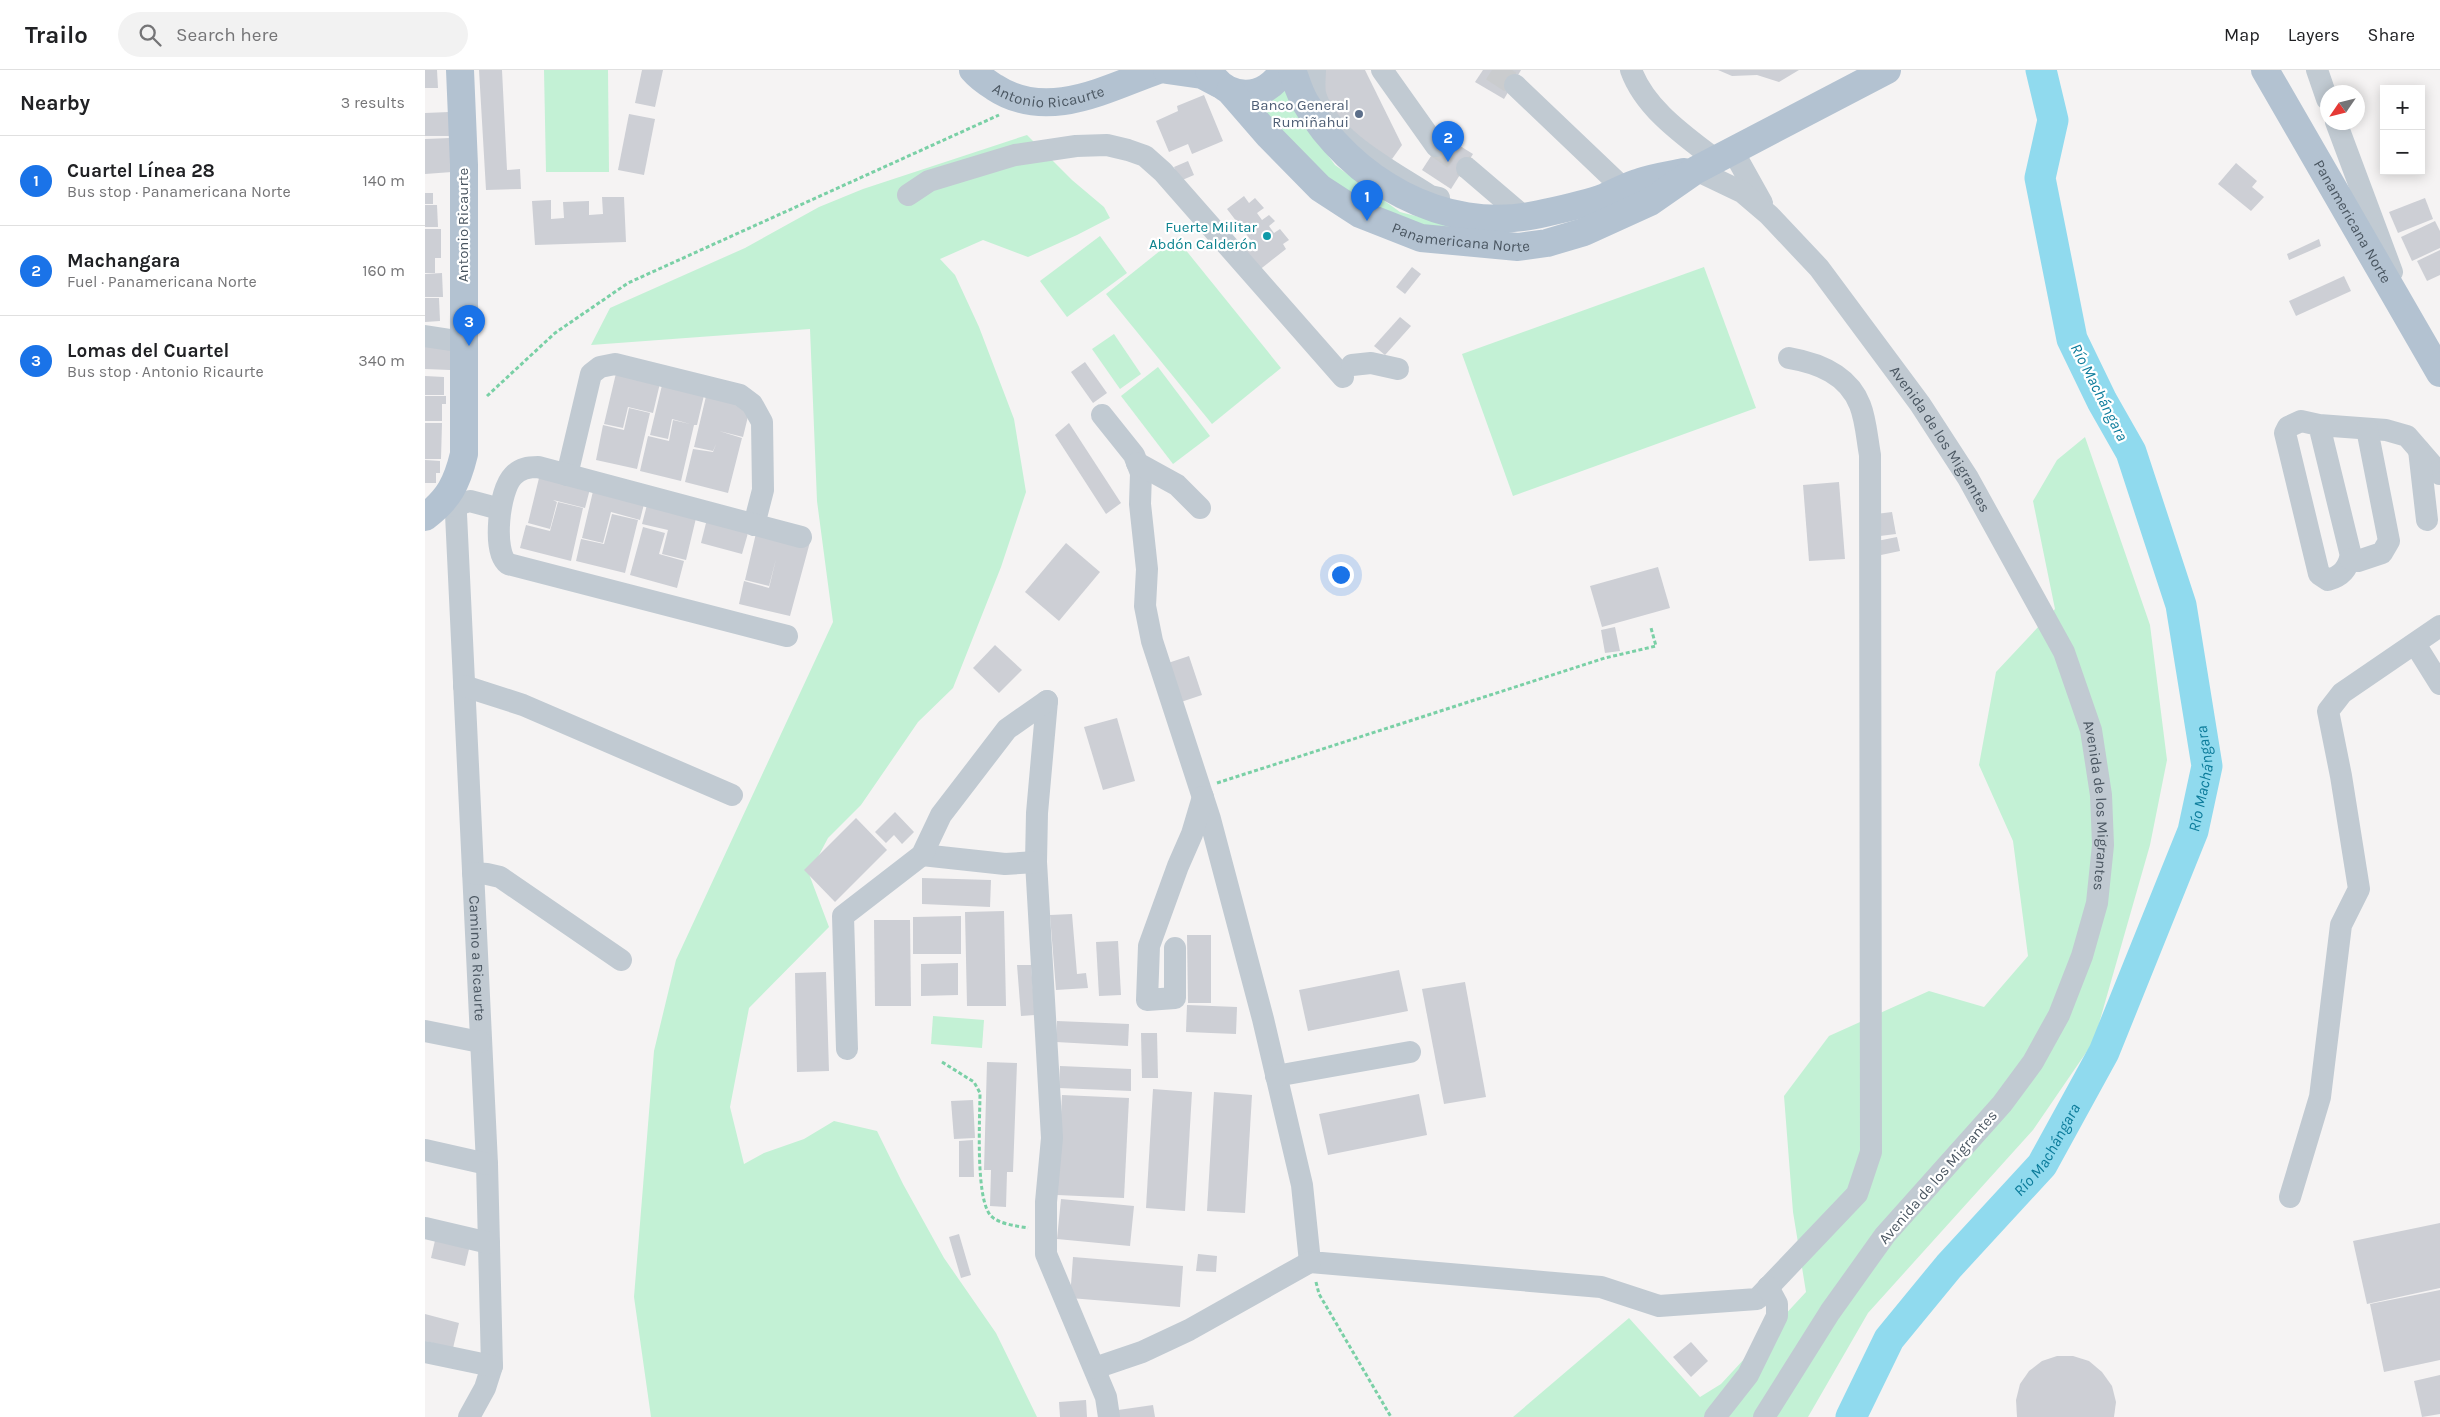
<!DOCTYPE html>
<meta charset="utf-8">
<style>
body{margin:0;font-family:Karla,sans-serif;background:#f2f2f2;color:#202124}
.controls{position:absolute;right:15px;top:15px;display:grid;overflow:hidden;border-radius:0px;box-shadow:0 2px 12px #0003}
.controls button{width:45px;height:45px;display:grid;place-items:center;padding:0;border:0;border-bottom:1px solid #e0e0e0;background:#fff;color:#202124;font:25px sans-serif}
.compass{position:absolute;left:1895px;top:15px;width:45px;height:45px;border-radius:50%;background:#fff;box-shadow:0 2px 12px #0003;rotate:235deg}
.you{position:absolute;left:915px;top:504px;width:18px;height:18px;margin:-12px;border:4px solid #fff;border-radius:50%;background:#1a73e8;box-shadow:0 0 0 8px #1a73e833}
.badge{display:grid;place-items:center;width:32px;height:32px;border-radius:50%;background:#1a73e8;color:#fff;font-size:16px;font-weight:700}
.pin{position:absolute;translate:-50% -41px;filter:drop-shadow(0 1px 2px #0008)}
.pin::after{content:'';position:absolute;top:26px;width:18px;height:15px;background:inherit;clip-path:polygon(0 0,100% 0,50% 100%)}
.list{margin:0;padding:0;list-style:none}
h2{display:flex;justify-content:space-between;align-items:center;height:65px;margin:0;padding:0 20px;font-size:21px}
h2 small{font-size:16px;font-weight:400;color:#757577}
.list li{display:grid;grid-template-columns:32px 1fr auto;gap:15px;align-items:center;box-sizing:border-box;height:90px;padding:0 20px;border-top:1px solid #e0e0e0}
.list b{display:block;font-size:19px;white-space:nowrap}
.list p{margin:0;font-size:16px;white-space:nowrap;color:#757577}
.list em{font-size:16px;font-style:normal;color:#757577}
.icon{flex:none;width:28px;height:28px;fill:none;stroke:currentColor;stroke-width:2;stroke-linecap:round;stroke-linejoin:round}
.map{position:relative;flex:none;width:2015px;height:1347px;overflow:hidden}
header{display:flex;align-items:center;gap:30px;box-sizing:border-box;height:70px;padding:0 25px;background:#fff;border-bottom:1px solid #e0e0e0}
header strong{font-size:24px}
nav{display:flex;gap:28px;margin-inline-start:auto;font-size:18px}
.search{width:350px;height:45px;background:#f2f2f2;display:flex;align-items:center;gap:12px;box-sizing:border-box;padding:0 18px;border-radius:28px;color:#757577;font-size:19px}
main{display:flex}
aside{flex:1;background:#fff}
.map>svg:first-child{display:block}
.green{fill:#c3f1d5}
.lines{fill:none;stroke-linecap:round;stroke-linejoin:round}
.river{stroke:#90daee;stroke-width:31}
.building{fill:#cdcfd5}
.minor-tunnel{stroke:#caccce;stroke-width:22;stroke-dasharray:22 11;stroke-linecap:butt}
.path{stroke:#7ad0a6;stroke-width:3;stroke-dasharray:4 2.5;stroke-linecap:butt}
.minor{stroke:#c1cad2;stroke-width:22}
.major{stroke:#b3c2d1;stroke-width:28}
.service-dot{fill:#5c6f8a;stroke:#fff;stroke-width:2}
.culture-dot{fill:#0f9aa8;stroke:#fff;stroke-width:2}
.labels{text-anchor:middle;stroke-width:4.5;stroke-linejoin:round;paint-order:stroke}
.street-label{font-size:15px;fill:#4a5661;stroke:#fff}
.service-label{font-size:15px;fill:#4e5e75;stroke:#fff;text-anchor:end}
.culture-label{font-size:15px;fill:#0d838f;stroke:#fff;text-anchor:end}
.water-label{font-size:16px;font-style:italic;fill:#0c7c9b;stroke:#fff}
</style>
<header>
<strong>Trailo</strong>
<div class="search"><svg class="icon" aria-label="search" viewBox="0 0 24 24"><circle cx="10" cy="10" r="6"/><path d="M15 15l6 6"/></svg>Search here</div>
<nav><a>Map</a><a>Layers</a><a>Share</a></nav>
</header>
<main>
<aside>
<h2>Nearby<small>3 results</small></h2>
<ul class="list">
<li><span class="badge">1</span><div><b>Cuartel Línea 28</b><p>Bus stop · Panamericana Norte</p></div><em>140 m</em></li>
<li><span class="badge">2</span><div><b>Machangara</b><p>Fuel · Panamericana Norte</p></div><em>160 m</em></li>
<li><span class="badge">3</span><div><b>Lomas del Cuartel</b><p>Bus stop · Antonio Ricaurte</p></div><em>340 m</em></li>
</ul>
</aside>
<div class="map">
<svg width="2015" height="1347" viewBox="0 0 2015 1347">
<rect width="100%" height="100%" fill="#f5f3f3"/>
<g class="green">
<path d="M119 0H183L184 102H121Z"/>
<path d="M859 14 888 65 910 95 975 142 1014 152 1027 158 1019 164 954 141 887 97 830 31Z"/>
<path d="M602 65 647 110 679 137 685 148 652 165 603 187 558 170 515 189 530 205 554 257 589 349 601 422 576 497 528 618 493 652 436 735 403 768 384 804 404 857 324 938 305 1037 319 1094 339 1083 379 1069 409 1051 452 1061 478 1114 519 1188 571 1263 612 1347H226L209 1227 229 981 251 890 408 552 392 431 385 259 166 275 185 238 320 178 394 137 438 119Z"/>
<path d="M675 166 702 203 642 247 615 211Z"/>
<path d="M751 168 856 298 787 354 681 224Z"/>
<path d="M1279 197 1331 338 1088 426 1037 284Z"/>
<path d="M689 264 716 304 695 319 667 279Z"/>
<path d="M733 297 785 366 748 394 696 326Z"/>
<path d="M1660 367 1725 555 1742 690 1725 775 1669 971 1608 1060 1443 1243 1383 1347H1088L1204 1248 1275 1327 1296 1314 1381 1222 1368 1142 1359 1026 1404 966 1504 921 1559 937 1603 886 1588 771 1554 695 1571 602 1630 539 1608 431 1632 390Z"/>
<path d="M508 946 559 950 557 978 506 974Z"/>
</g>
<g class="lines">
<path class="river" id="s1" d="M1426 1347 1464 1269 1524 1196 1617 1095 1679 982 1768 761 1782 696 1756 535 1706 382 1677 331 1647 269 1615 108 1628 50 1616 0"/>
</g>
<g class="building">
<path d="M0 0H12L13 18H0Z"/>
<path d="M54 0H77L82 100 95 99 96 119 61 120Z"/>
<path d="M217 0H238L230 37 210 33Z"/>
<path d="M894 0H940L977 75 967 89 947 81 895 26Z"/>
<path d="M1058 0H1096L1079 29 1050 12Z"/>
<path d="M1293 0H1374L1354 12 1332 5 1307 6Z"/>
<path d="M779 25 798 71 767 84 763 74 744 82 731 51 753 41 752 36Z"/>
<path d="M24 42 25 66H0V43Z"/>
<path d="M204 44 230 49 219 105 193 100Z"/>
<path d="M1019 66 1048 84 1026 119 997 100Z"/>
<path d="M25 68 27 102 0 104V69Z"/>
<path d="M763 91 769 105 755 111 749 97Z"/>
<path d="M1811 93 1832 111 1827 117 1839 127 1826 141 1793 114Z"/>
<rect x="0" y="123" width="8" height="11"/>
<path d="M819 126 824 133 830 128 839 138 832 143 837 150 844 145 850 151 844 156 849 163 855 159 864 170 858 174 861 179 833 201 818 181 828 173 802 139Z"/>
<path d="M177 127H199L201 172 110 175 107 131 126 130V149L139 148 138 132 164 131V145L178 144Z"/>
<path d="M2000 128 2008 149 1973 163 1964 142Z"/>
<path d="M0 135H12L13 157H0Z"/>
<path d="M2010 151 2015 161V178L1987 191 1976 167Z"/>
<path d="M0 159H16V188H10V203H0Z"/>
<path d="M1894 169 1896 176 1864 190 1862 184Z"/>
<path d="M2015 180V205L2002 211 1992 191Z"/>
<path d="M987 197 996 204 980 224 971 217Z"/>
<path d="M17 203 18 227H0V204Z"/>
<path d="M1919 206 1926 221 1871 246 1864 231Z"/>
<path d="M0 228H14L15 251 0 252Z"/>
<path d="M975 247 986 256 960 285 949 276Z"/>
<path d="M0 270 25 271V300L0 299Z"/>
<path d="M660 292 682 323 668 333 646 302Z"/>
<path d="M192 299 236 309 228 343 203 337 198 358 179 354Z"/>
<path d="M0 306 19 307V325H0Z"/>
<path d="M238 311 280 321 272 355H269L256 411 215 401 223 366 244 371 248 350 265 354 247 349 243 369 225 365Z"/>
<path d="M282 322 326 334 318 367 294 361 317 368 303 423 260 412 268 379 288 382 291 374 288 381 269 377Z"/>
<path d="M0 326H21V334H17V351H0Z"/>
<path d="M204 338 225 343 212 399 171 390 178 355 199 360Z"/>
<path d="M0 353H17L16 389H0Z"/>
<path d="M644 353 696 433 681 444 630 365Z"/>
<path d="M0 390 15 391V403H11V413H0Z"/>
<path d="M115 404 166 415 160 438 128 430 132 432 125 459 103 453Z"/>
<path d="M1414 412 1420 489 1384 491 1378 415Z"/>
<path d="M169 417 220 430 215 450 186 442 178 473 157 468Z"/>
<path d="M223 431 272 444 261 490 237 484 243 460 217 454Z"/>
<path d="M133 432 158 438 146 491 95 478 101 455 125 461Z"/>
<path d="M1467 442 1471 464 1455 466 1451 444Z"/>
<path d="M187 444 213 450 200 503 151 491 156 469 179 474Z"/>
<path d="M283 445 325 456 317 484 276 473Z"/>
<path d="M218 457 240 463 234 484 259 491 252 518 205 505Z"/>
<path d="M332 459 385 472 365 546 314 534 319 511 344 518 351 489 344 516 320 510Z"/>
<path d="M1472 467 1475 481 1456 485 1452 471Z"/>
<path d="M641 473 675 502 634 551 600 522Z"/>
<path d="M1233 497 1245 538 1177 557 1165 516Z"/>
<path d="M1190 557 1195 581 1180 583 1176 560Z"/>
<path d="M570 575 597 600 574 623 548 598Z"/>
<path d="M764 586 777 625 753 633 740 594Z"/>
<path d="M692 648 710 711 678 720 659 657Z"/>
<path d="M470 742 489 762 477 774 469 765 461 773 450 762Z"/>
<path d="M431 748 462 780 410 832 379 800Z"/>
<path d="M497 808 566 810 565 837 497 834Z"/>
<path d="M579 841 581 936H542L540 842Z"/>
<path d="M647 844 652 904 661 903 663 918 631 920 625 845Z"/>
<path d="M536 846V884H488V847Z"/>
<path d="M449 850H485L486 936H450Z"/>
<path d="M762 865H786V933H763Z"/>
<path d="M693 871 696 925 674 926 671 872Z"/>
<path d="M533 893V925L496 926V894Z"/>
<path d="M592 895H606L610 945 596 946Z"/>
<path d="M974 900 983 941 883 961 874 920Z"/>
<path d="M401 902 404 1001 372 1002 370 903Z"/>
<path d="M1040 912 1061 1027 1019 1034 997 919Z"/>
<path d="M762 935 812 937 811 964 761 962Z"/>
<path d="M632 951 704 954 703 976 631 972Z"/>
<path d="M716 963H732L733 1008H717Z"/>
<path d="M562 992 592 993 588 1102H582L581 1137 565 1136 566 1100H559Z"/>
<path d="M635 996 706 999V1021L634 1018Z"/>
<path d="M728 1019 767 1022 760 1141 721 1138Z"/>
<path d="M789 1022 827 1025 820 1143 782 1141Z"/>
<path d="M994 1024 1002 1065 903 1085 894 1044Z"/>
<path d="M637 1025 704 1028 699 1128 632 1125Z"/>
<path d="M548 1030 550 1068 529 1069 526 1031Z"/>
<path d="M548 1070 549 1107H534V1071Z"/>
<path d="M636 1129 709 1136 705 1176 632 1169Z"/>
<path d="M2015 1153V1218L1942 1234 1928 1171Z"/>
<path d="M534 1164 546 1205 536 1208 524 1167Z"/>
<path d="M11 1166 45 1175 40 1196 6 1188Z"/>
<path d="M773 1184 792 1186 791 1202 771 1201Z"/>
<path d="M648 1187 758 1196 755 1237 645 1228Z"/>
<path d="M2015 1220V1290L1959 1302 1945 1234Z"/>
<path d="M0 1244 34 1253 28 1278 0 1271Z"/>
<path d="M1266 1272 1283 1291 1266 1307 1248 1287Z"/>
<path d="M1632 1286H1648L1664 1291 1677 1302 1687 1316 1691 1332 1689 1347H1592L1591 1330 1595 1314 1604 1301 1617 1291Z"/>
<path d="M2015 1305V1344L1997 1347 1989 1311Z"/>
<path d="M661 1330 662 1347H635L634 1332Z"/>
<path d="M728 1335 730 1347H694L693 1340Z"/>
</g>
<g class="lines">
<g class="minor-tunnel">
<path d="M1067 0 1090 15"/>
<path d="M1011 76 1042 98"/>
</g>
<g class="path">
<path d="M62 326 130 263 203 213 574 45"/>
<path d="M792 713 1180 588 1231 576 1226 558"/>
<path d="M517 992 549 1012 555 1023C555 1047 550 1129 566 1146 574 1154 592 1156 603 1158"/>
<path d="M891 1212 894 1224 966 1347"/>
</g>
<g class="minor">
<path d="M890 0C890 8 888 19 891 27 906 71 969 102 1005 126L1014 128"/>
<path d="M957 0 1011 76"/>
<path d="M1206 0C1220 39 1260 66 1291 90"/>
<path d="M1892 0 1902 29"/>
<path d="M1090 15 1198 118"/>
<path d="M1911 52 1967 202"/>
<path d="M1308 81 1337 133"/>
<path d="M1042 98 1098 146"/>
<path id="s2" d="M1271 100 1317 122 1344 145 1394 198 1495 334 1543 408 1639 582 1666 660 1676 725 1678 775 1672 833 1657 886 1634 945 1608 992 1577 1034 1460 1165 1405 1242 1339 1347"/>
<path d="M483 125 504 111 590 85 651 76 682 75 703 80 720 86 738 102 918 307"/>
<path d="M0 266 39 272"/>
<path d="M927 295 946 293 973 299"/>
<path d="M677 345 709 385 716 403 715 434 722 499 720 536 727 571 785 749 838 949 877 1115 885 1192 1176 1217 1234 1236 1332 1229 1432 1124 1446 1082 1445 385C1442 369 1441 350 1435 335 1423 304 1393 293 1364 288"/>
<path d="M1894 355 1926 486C1922 499 1917 506 1903 510L1894 504 1860 363 1863 357 1876 351 1894 355 1961 360 1982 366 2015 404"/>
<path d="M1994 380 2002 450"/>
<path d="M712 393 752 415 775 438"/>
<path d="M142 405 166 304 175 297 190 294 315 325 327 334 337 352 338 420 329 455"/>
<path id="s3" d="M22 427 31 444 62 1094 67 1296 60 1318 44 1347"/>
<path d="M28 436 45 431 75 439"/>
<path d="M1925 489 1933 491 1957 483 1964 471 1942 359"/>
<path d="M362 566 83 494C67 482 74 420 88 406 95 398 104 397 113 397L376 467"/>
<path d="M1990 574 2015 614"/>
<path d="M39 616 98 635 307 725"/>
<path d="M622 631 612 743 611 792 627 1068 621 1132V1184L681 1327 684 1347"/>
<path d="M497 785 580 794 611 792"/>
<path d="M48 803 62 804 75 807 196 890"/>
<path d="M750 878V928L722 930 724 876 753 796 767 764 778 727"/>
<path d="M0 961 55 972"/>
<path d="M422 979 418 846 497 785 516 745 582 659 622 631"/>
<path d="M851 1006 985 982"/>
<path d="M0 1080 62 1094"/>
<path d="M1865 1127 1895 1027 1916 855 1934 819 1916 706 1903 641 1917 623 2015 556"/>
<path d="M0 1158 64 1173"/>
<path d="M0 1282 67 1296"/>
<path d="M670 1298 717 1282 764 1260 885 1192"/>
<path d="M1290 1347 1323 1305 1352 1246V1234L1343 1217"/>
</g>
<g class="major">
<path id="s4" d="M548 0C554 7 561 12 569 17 622 52 680 19 733 0"/>
<path d="M742 0 777 5 794 14"/>
<path d="M784 0C801 32 841 31 858 0"/>
<path d="M867 0C871 10 874 22 880 32 925 110 1019 164 1110 145 1133 140 1159 135 1180 127 1192 122 1203 115 1215 112 1229 107 1245 105 1259 102"/>
<path id="s5" d="M1840 0 2015 303"/>
<path id="s6" d="M805 21 844 66 895 118 935 144 996 168 1093 177 1122 173 1159 162 1225 132 1271 100 1462 0"/>
<path d="M0 447C24 429 32 413 39 384V95L35 0"/>
</g>
</g>
<circle class="service-dot" cx="934" cy="44" r="5"/>
<circle class="culture-dot" cx="842" cy="166" r="5"/>
<g class="labels">
<g class="street-label">
<text dy="5" stroke="none"><textPath href="#s4" startOffset="84">Antonio Ricaurte</textPath></text>
<text dy="5" stroke="none"><textPath href="#s5" startOffset="175">Panamericana Norte</textPath></text>
<text transform="translate(38 155) rotate(-90)" y="5">Antonio Ricaurte</text>
<text dy="5" stroke="none"><textPath href="#s6" startOffset="285">Panamericana Norte</textPath></text>
<text dy="5" stroke="none"><textPath href="#s2" startOffset="369">Avenida de los Migrantes</textPath></text>
<text dy="5" stroke="none"><textPath href="#s2" startOffset="774">Avenida de los Migrantes</textPath></text>
<text dy="5" stroke="none"><textPath href="#s3" startOffset="464">Camino a Ricaurte</textPath></text>
<text transform="translate(1513 1107) rotate(-49)" y="5">Avenida de los Migrantes</text>
</g>
<g class="service-label">
<text x="924" y="40">Banco General<tspan x="924" dy="17">Rumiñahui</tspan></text>
</g>
<g class="culture-label">
<text x="832" y="162">Fuerte Militar<tspan x="832" dy="17">Abdón Calderón</tspan></text>
</g>
<g class="water-label">
<text transform="translate(1675 322) rotate(63)" y="6">Río Machángara</text>
<text dy="6" stroke="none"><textPath href="#s1" startOffset="739">Río Machángara</textPath></text>
<text dy="6" stroke="none"><textPath href="#s1" startOffset="334">Río Machángara</textPath></text>
</g>
</g>
</svg>
<div class="controls">
<button>+</button>
<button>−</button>
</div>
<svg class="compass" viewBox="-18 -18 36 36"><path d="M0-13l5 13h-10z" fill="#e53935"/><path d="M0 13l5-13h-10z" fill="#757577"/></svg>
<div class="you"></div>
<div class="pin badge" style="left:942px;top:151px">1</div>
<div class="pin badge" style="left:1023px;top:92px">2</div>
<div class="pin badge" style="left:44px;top:276px">3</div>
</div>
</main>
